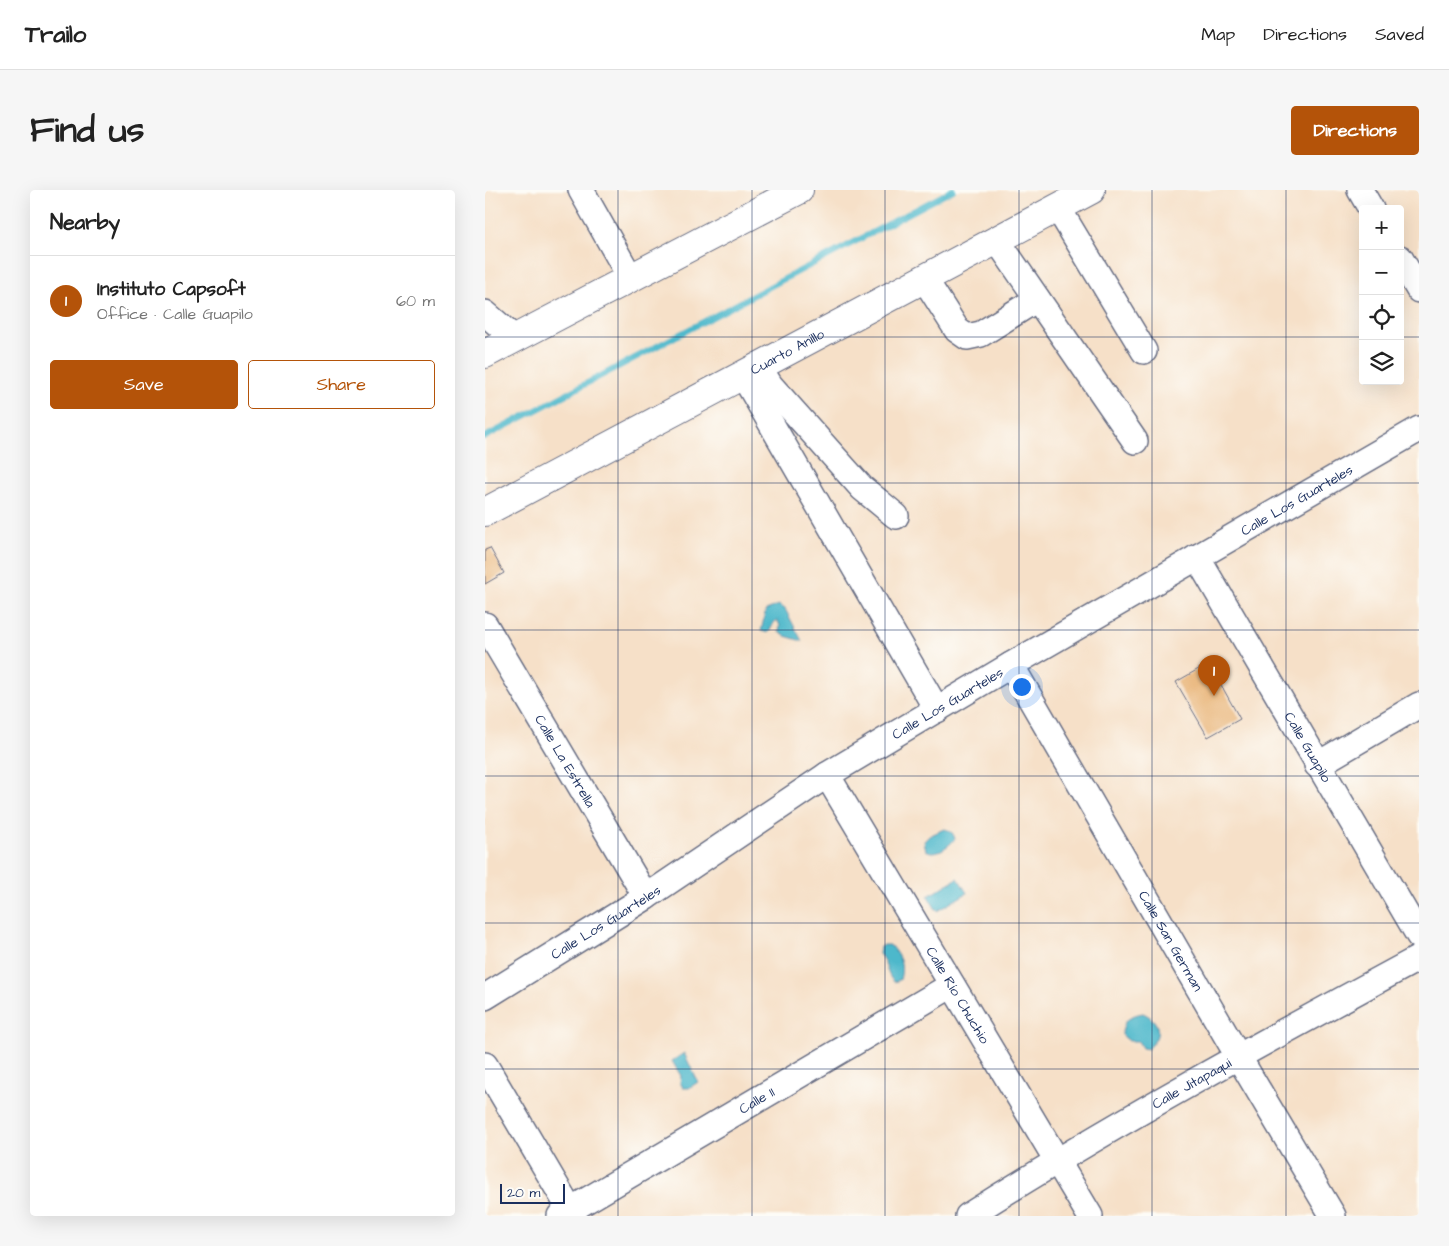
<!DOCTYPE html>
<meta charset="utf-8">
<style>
body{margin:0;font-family:"Architects Daughter",sans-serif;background:#f6f6f6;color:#222}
.controls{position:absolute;right:15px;top:15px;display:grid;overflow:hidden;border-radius:5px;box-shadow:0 5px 20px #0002}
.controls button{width:45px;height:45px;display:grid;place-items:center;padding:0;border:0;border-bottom:1px solid #e0e0e0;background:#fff;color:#222;font:25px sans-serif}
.scale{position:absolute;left:15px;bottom:12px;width:65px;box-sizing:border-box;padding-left:5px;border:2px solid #1b2f5e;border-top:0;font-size:14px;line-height:18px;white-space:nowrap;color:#1b2f5e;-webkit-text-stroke:4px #fdfcf7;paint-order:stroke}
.you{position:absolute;left:536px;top:496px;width:18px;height:18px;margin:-12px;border:4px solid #fff;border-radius:50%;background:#1a73e8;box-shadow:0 0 0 8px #1a73e833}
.badge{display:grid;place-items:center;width:32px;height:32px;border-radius:50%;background:#b45309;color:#fff;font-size:16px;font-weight:700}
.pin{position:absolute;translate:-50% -41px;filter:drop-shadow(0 1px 2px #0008)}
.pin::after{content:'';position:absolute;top:26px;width:18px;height:15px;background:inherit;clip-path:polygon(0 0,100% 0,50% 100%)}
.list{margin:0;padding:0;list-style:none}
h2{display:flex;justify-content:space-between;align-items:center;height:65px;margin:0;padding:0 20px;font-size:21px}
h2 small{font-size:16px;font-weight:400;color:#767676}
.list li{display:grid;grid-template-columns:32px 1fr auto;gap:15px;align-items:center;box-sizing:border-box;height:90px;padding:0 20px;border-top:1px solid #e0e0e0}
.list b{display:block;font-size:19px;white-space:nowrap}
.list p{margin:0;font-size:16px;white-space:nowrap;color:#767676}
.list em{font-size:16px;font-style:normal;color:#767676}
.actions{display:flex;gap:10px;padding:15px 20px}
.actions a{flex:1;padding:11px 0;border:1px solid #b45309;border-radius:5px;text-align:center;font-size:18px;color:#b45309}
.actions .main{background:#b45309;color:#fff}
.icon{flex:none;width:28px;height:28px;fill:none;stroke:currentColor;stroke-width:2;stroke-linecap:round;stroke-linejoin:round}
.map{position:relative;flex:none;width:934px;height:1026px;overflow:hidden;border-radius:5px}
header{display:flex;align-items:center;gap:30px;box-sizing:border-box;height:70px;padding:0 25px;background:#fff;border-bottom:1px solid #e0e0e0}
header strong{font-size:24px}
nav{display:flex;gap:28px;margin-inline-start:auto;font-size:18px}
.intro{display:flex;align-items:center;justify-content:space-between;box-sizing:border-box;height:120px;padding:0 30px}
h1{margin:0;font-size:35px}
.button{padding:12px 22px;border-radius:5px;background:#b45309;color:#fff;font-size:18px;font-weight:700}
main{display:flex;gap:30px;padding:0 30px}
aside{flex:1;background:#fff;border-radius:5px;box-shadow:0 5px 20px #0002}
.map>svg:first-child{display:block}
.water{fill:#4eb8cb;stroke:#347494}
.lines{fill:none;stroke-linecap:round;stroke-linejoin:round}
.stream{stroke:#4eb8cb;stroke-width:6}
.building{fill:#e9b579}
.minor-casing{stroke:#686d83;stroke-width:28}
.highway-casing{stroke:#686d83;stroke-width:30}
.minor{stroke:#fff;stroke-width:25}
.highway{stroke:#fff;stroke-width:28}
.grid{fill:none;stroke:#1b2f5e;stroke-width:1;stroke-opacity:0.55}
.labels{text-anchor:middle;stroke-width:5;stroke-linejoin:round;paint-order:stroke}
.street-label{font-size:14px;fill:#1b2f5e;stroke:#fdfcf7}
</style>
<header>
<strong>Trailo</strong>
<nav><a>Map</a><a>Directions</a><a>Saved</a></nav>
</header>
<div class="intro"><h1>Find us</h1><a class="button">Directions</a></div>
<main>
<aside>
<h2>Nearby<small></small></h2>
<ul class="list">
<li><span class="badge">1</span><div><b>Instituto Capsoft</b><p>Office · Calle Guapilo</p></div><em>60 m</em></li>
</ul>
<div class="actions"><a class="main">Save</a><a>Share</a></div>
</aside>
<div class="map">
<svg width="934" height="1026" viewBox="0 0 934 1026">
<rect width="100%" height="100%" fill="#fdfcf7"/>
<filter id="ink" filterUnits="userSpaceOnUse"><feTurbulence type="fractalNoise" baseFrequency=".02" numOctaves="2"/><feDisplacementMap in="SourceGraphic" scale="10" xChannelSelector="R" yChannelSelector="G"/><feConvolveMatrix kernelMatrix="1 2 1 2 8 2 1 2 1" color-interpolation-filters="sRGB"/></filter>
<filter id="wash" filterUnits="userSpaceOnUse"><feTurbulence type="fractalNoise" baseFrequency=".0096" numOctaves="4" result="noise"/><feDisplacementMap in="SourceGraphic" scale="20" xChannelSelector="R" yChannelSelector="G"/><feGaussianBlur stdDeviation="1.12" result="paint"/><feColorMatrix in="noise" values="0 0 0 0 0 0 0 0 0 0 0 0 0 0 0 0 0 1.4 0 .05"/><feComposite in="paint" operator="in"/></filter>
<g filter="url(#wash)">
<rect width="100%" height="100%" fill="#f6e0c8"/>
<g class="water">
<path d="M294 415 300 419 317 451 300 446 294 442 295 436 293 431H290L283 443 276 441 281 420Z"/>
<path d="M459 639C465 640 468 642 470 649 463 657 451 666 441 660L439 651 444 646Z"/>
<path d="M473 688 482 703 452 721 443 706Z"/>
<path d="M398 755H405C415 767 419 774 415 790L409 792C401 785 402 772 394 764L395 757Z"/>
<path d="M658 823C676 831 677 846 663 859L657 858 653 851H644L637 845C637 831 645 825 658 823Z"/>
<path d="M199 863 213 892 204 898H198L195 892 196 886 187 871Z"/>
</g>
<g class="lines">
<path class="stream" d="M0 247 468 0"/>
</g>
<g id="blocks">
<g class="building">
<path d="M5 358 19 383 0 394V360Z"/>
<path d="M724 473 755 529 723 547 691 492Z"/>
</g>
</g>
</g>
<g filter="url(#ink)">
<use href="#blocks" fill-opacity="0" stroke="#686d83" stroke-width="1"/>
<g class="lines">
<g class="minor-casing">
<g id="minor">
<path d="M96 0 145 87"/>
<path d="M875 0 886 19"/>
<path d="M573 18 659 161"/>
<path d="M512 50 650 251"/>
<path d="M915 68 934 100"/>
<path d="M439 88 472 140 482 147 496 144 552 109"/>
<path d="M0 123 30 149"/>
<path d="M273 176 285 195 377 298 411 326"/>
<path d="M258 185 452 520"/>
<path id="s1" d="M712 367 934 746"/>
<path id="s2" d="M0 435 161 707"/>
<path id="s3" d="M526 475 753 866 848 1026"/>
<path d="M832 575 934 515"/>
<path id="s4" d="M342 585 605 1026"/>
<path id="s5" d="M0 807 161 707 342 585 526 475 934 239"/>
<path d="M0 875 89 1026"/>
<path id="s6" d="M75 1026 467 795"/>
<path id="s7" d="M483 1026C630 933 782 850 934 768"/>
</g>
</g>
<g class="highway-casing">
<g id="highway">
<path d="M0 164 314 0"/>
<path id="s8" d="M0 322 606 0"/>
</g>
</g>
<use href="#minor" class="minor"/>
<use href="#highway" class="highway"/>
</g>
</g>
<path class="grid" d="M133 0V1026M267 0V1026M400 0V1026M534 0V1026M667 0V1026M801 0V1026M0 147H878M915 147H934M0 293H934M0 440H934M0 586H934M0 733H934M0 879H934"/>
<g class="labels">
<g class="street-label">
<text dy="5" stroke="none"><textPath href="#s8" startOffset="342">Cuarto Anillo</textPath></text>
<text dy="5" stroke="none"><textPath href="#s5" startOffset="952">Calle Los Guarteles</textPath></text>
<text dy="5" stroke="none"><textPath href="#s5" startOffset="548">Calle Los Guarteles</textPath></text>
<text dy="5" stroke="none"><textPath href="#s1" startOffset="220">Calle Guapilo</textPath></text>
<text dy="5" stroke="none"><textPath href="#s2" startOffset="158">Calle La Estrella</textPath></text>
<text dy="5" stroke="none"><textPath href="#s5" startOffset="142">Calle Los Guarteles</textPath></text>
<text dy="5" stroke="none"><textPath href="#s3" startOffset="319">Calle San German</textPath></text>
<text dy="5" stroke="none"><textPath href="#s4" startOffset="256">Calle Río Chuchio</textPath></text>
<text dy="5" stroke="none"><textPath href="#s7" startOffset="260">Calle Jitapaqui</textPath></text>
<text dy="5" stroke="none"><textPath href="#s6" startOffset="228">Calle 11</textPath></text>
</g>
</g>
</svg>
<div class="controls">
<button>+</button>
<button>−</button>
<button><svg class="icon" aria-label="locate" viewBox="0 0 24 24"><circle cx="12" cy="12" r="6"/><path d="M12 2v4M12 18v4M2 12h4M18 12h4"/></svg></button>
<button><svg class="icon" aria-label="layers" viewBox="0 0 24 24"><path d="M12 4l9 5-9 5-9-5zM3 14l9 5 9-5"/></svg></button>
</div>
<div class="scale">20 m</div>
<div class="you"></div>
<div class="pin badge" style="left:729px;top:506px">1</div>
</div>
</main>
